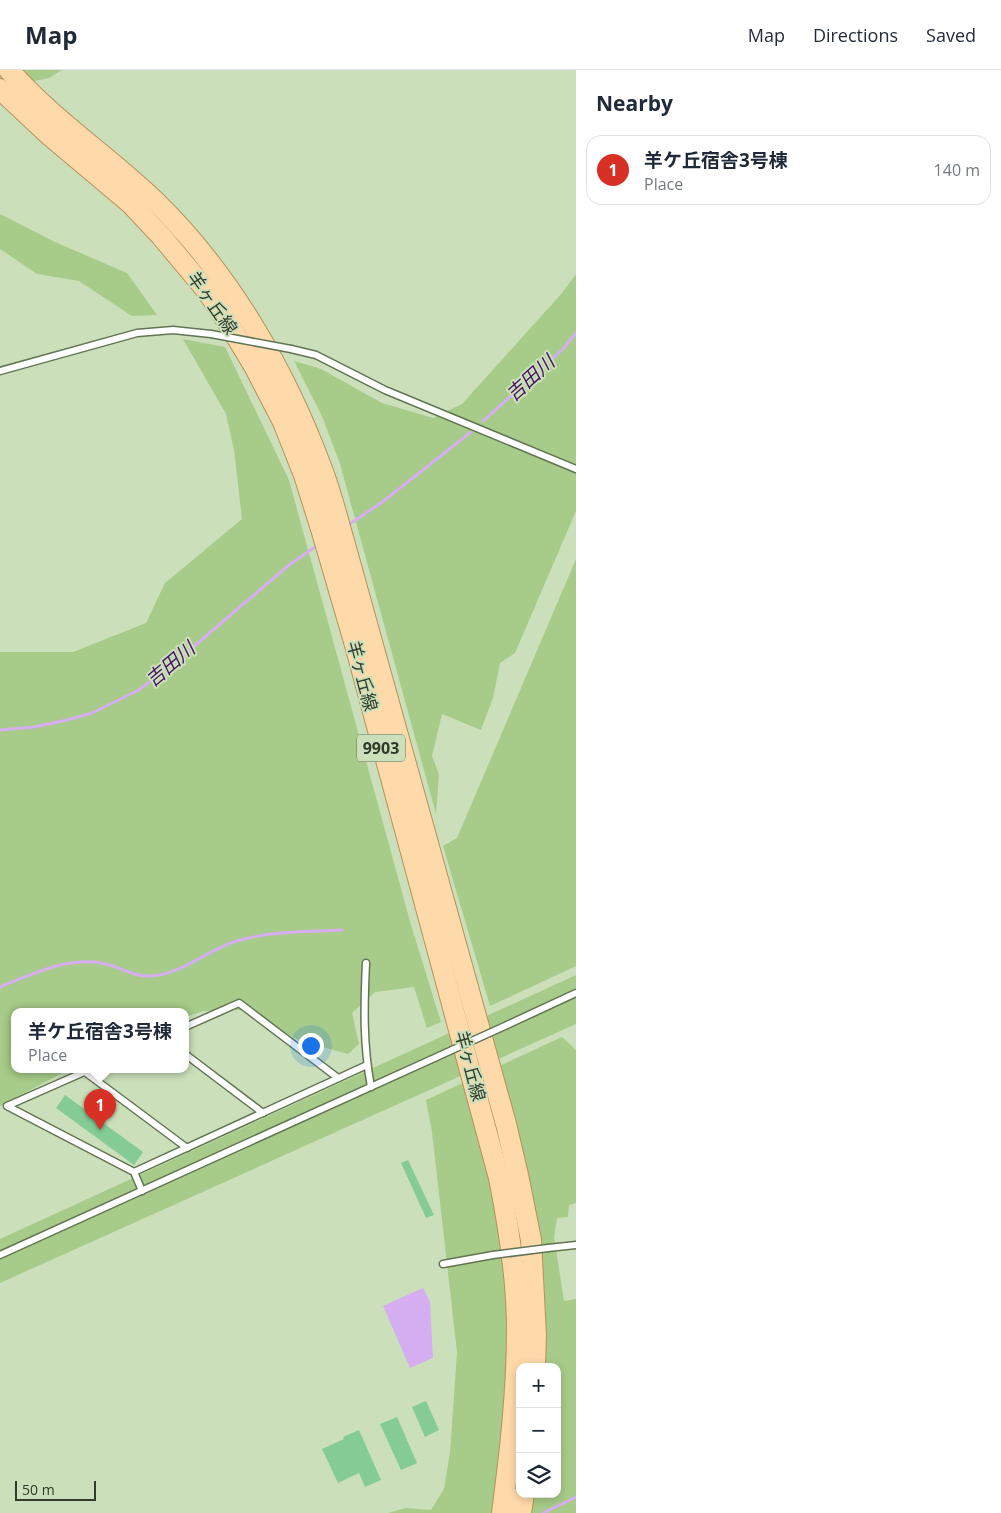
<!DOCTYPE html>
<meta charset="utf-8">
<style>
body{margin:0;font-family:"Open Sans","Noto Sans JP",sans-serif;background:#f6f6f7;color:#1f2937}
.controls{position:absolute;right:15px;bottom:15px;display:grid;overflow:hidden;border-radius:10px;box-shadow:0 2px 8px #0003}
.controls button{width:45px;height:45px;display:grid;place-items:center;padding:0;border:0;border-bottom:1px solid #e0e1e3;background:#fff;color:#1f2937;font:25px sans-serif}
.scale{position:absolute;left:15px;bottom:12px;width:81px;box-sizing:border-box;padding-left:5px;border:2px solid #323a2b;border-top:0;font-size:14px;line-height:18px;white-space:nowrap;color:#323a2b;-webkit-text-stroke:4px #cbe0ba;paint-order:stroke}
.you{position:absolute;left:310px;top:975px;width:18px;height:18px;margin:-12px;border:4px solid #fff;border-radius:50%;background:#1a73e8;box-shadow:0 0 0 8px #1a73e833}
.badge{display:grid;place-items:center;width:32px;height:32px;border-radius:50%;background:#d93025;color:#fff;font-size:16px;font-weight:700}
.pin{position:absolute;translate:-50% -41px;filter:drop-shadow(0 1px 2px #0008)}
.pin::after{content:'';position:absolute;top:26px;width:18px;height:15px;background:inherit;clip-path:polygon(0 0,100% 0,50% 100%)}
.popup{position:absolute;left:11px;top:938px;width:178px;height:65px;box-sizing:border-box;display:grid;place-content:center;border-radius:10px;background:#fff;filter:drop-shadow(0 1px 4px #0005);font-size:16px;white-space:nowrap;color:#747a83}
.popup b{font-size:19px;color:#1f2937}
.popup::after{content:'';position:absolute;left:50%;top:100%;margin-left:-10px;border:10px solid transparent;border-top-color:#fff}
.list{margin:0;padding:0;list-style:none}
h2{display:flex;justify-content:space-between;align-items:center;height:65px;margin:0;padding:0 20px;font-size:21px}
h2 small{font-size:16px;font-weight:400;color:#747a83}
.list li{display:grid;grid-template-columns:32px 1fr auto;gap:15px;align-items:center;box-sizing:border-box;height:70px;margin:0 10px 10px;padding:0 10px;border:1px solid #e0e1e3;border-radius:15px}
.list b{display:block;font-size:19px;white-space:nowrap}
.list p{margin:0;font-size:16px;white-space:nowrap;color:#747a83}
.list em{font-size:16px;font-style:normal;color:#747a83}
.icon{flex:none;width:28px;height:28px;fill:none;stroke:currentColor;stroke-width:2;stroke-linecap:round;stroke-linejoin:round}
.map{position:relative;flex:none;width:576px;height:1443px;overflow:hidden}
header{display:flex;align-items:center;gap:30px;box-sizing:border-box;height:70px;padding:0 25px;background:#fff;border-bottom:1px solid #e0e1e3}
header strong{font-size:24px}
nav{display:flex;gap:28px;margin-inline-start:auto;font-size:18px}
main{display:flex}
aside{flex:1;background:#fff}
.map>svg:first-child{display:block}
.green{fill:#a7cb88;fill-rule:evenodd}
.water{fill:#d5adf1}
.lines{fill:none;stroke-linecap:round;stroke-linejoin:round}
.stream{stroke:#d5adf1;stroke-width:3}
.building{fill:#85cb96}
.service-casing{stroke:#627553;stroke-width:9}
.primary-casing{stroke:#b69159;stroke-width:22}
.service{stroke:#fff;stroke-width:6}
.primary{stroke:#fed9aa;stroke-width:20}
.service-bridge-casing{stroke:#627553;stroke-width:9;stroke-linecap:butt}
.service-bridge{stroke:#fff;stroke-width:6}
.labels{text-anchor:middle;stroke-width:4;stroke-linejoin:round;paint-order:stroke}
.shield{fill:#cbe0ba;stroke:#606c56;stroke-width:1}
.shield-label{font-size:16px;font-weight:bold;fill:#323a2b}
.street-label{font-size:18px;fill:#323a2b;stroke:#cbe0ba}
.water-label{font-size:19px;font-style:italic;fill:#451160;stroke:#cbe0ba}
</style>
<header>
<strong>Map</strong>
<nav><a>Map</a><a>Directions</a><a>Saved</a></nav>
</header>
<main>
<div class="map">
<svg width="576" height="1443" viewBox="0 0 576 1443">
<rect width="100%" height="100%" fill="#cbe0ba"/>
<g class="green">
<path d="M0 0H62L49 8 0 18Z"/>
<path d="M0 144 55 172 127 203 157 245 132 246 79 211 37 204 0 179Z"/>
<path d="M576 204V441L515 583 500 593 493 628 481 660 442 644 432 686 439 704 436 744 340 394 322 346 294 291 321 299 382 333 433 348 462 334 562 223Z"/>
<path d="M183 269 225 277 289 410 411 855 441 952 427 958 414 917 375 922 352 943 359 974 348 984 300 971 243 940 204 941 185 947V941H15V999H70L0 1036V582H73L146 553 165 513 242 449 234 380 226 344Z"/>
<path d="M576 489V896L490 936 443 776 457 768Z"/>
<path d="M576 905V954L0 1213V1169Z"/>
<path d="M562 967 576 980V1133L569 1135 568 1147 557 1148 554 1167 564 1231 576 1229V1443H388L406 1438 431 1440 444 1419 450 1382 457 1282 432 1062 426 1030ZM520 1297H557V1424H520Z"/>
</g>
<path class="water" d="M423 1218 430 1232 433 1288 410 1298 383 1236Z"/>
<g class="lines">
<g class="stream">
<path d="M483 351 563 279 576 263"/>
<path d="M348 455 381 433 471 362"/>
<path d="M0 660 34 657 67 650 92 643 137 621 165 601 289 495 315 477"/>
<path d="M0 917C33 904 70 885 106 894 120 897 134 907 149 906 183 905 209 878 240 870 273 861 309 862 342 860"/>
<path d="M543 1443 576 1427"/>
</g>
</g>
<g class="building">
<path d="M65 1025 143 1082 134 1095 56 1038Z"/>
<path d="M408 1090 434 1145 426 1148 401 1093Z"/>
<path d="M426 1331 439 1360 425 1367 412 1337Z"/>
<path d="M397 1347 417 1393 401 1400 380 1354Z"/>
<path d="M359 1360 381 1410 365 1417 359 1403 338 1413 322 1379 344 1369 343 1367Z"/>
</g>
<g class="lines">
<g class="service-casing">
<g id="service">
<path d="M291 279 316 285 385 320 576 399"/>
<path d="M0 301 137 263 173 260 211 264"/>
<path d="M366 893C364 936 363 974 371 1017"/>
<path d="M507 955 576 923"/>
<path d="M185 957 239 933 338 1008"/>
<path d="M185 984 263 1043"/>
<path d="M91 999 7 1036 134 1102 142 1121"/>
<path d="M85 1002 187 1078"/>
<path d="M134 1102 367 995"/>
<path d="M548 1178 576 1175"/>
<path d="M0 1185 430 990"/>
<path d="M443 1194 493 1185"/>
</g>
</g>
<g class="primary-casing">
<g id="primary">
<path d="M9 0C52 49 108 86 155 131 230 204 286 301 322 399 331 422 337 447 344 471L506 1054 518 1105 531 1170 536 1265 535 1297"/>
<path d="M0 19 48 64 130 133 161 166 207 221 230 256 254 296 283 352 304 405 321 459 355 575 499 1108C509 1158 517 1209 517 1260 517 1321 510 1382 502 1443"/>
<path d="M521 1443 524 1424"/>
</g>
</g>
<use href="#service" class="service"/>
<use href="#primary" class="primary"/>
<g class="service-bridge-casing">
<g id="service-bridge">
<path d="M211 264 291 279"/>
<path d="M430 990 507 955"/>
<path d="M493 1185 548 1178"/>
</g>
</g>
<use href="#service-bridge" class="service-bridge"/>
</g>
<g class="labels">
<rect class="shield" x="357" y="664.5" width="48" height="27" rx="4"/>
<g class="shield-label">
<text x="381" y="684">9903</text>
</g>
<g class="street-label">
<text transform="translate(212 233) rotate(55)" y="6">羊ヶ丘線</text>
<text transform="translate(362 606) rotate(75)" y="6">羊ヶ丘線</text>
<text transform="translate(470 996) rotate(75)" y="6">羊ヶ丘線</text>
</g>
<g class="water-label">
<text transform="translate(530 308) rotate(-42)" y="7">吉田川</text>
<text transform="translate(170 594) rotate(-40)" y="7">吉田川</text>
</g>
</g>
</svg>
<div class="controls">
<button>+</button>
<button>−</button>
<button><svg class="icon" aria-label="layers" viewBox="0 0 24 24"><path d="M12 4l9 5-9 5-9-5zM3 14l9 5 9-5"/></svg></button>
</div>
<div class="scale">50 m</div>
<div class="you"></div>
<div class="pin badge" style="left:100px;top:1060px">1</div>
<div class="popup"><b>羊ケ丘宿舎3号棟</b>Place</div>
</div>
<aside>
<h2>Nearby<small></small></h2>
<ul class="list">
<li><span class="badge">1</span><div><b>羊ケ丘宿舎3号棟</b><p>Place</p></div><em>140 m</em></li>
</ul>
</aside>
</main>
